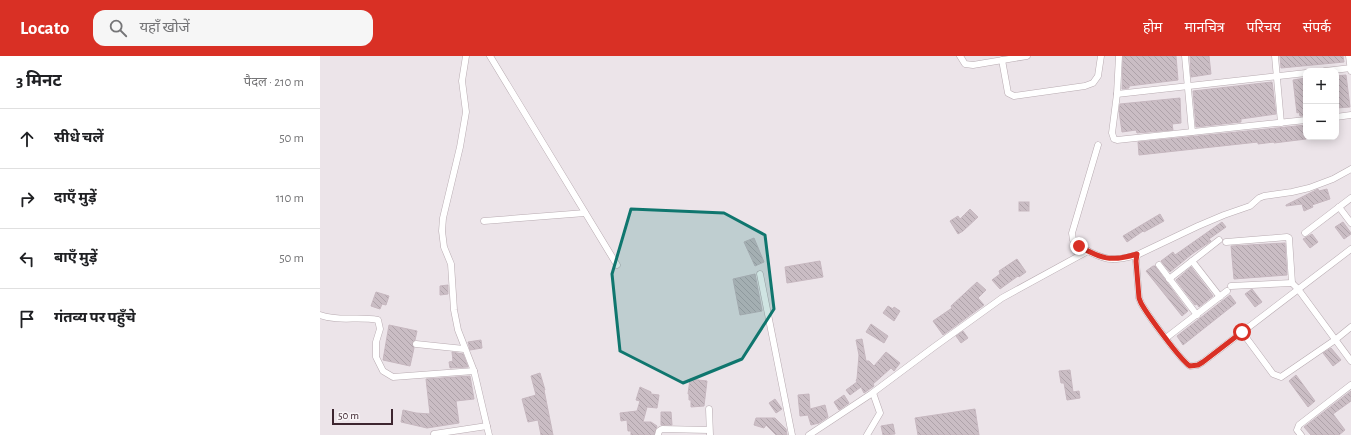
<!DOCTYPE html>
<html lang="hi">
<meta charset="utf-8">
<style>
body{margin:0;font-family:"Alegreya Sans","Noto Sans Devanagari",sans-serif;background:#f6f6f6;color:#202124}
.controls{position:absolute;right:12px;top:12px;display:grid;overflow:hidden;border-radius:8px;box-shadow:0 2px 10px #0003}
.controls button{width:36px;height:36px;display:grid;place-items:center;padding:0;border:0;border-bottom:1px solid #e0e0e0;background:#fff;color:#202124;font:20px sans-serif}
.scale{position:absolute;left:12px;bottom:10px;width:61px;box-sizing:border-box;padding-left:4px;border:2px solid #3d252f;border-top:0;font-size:11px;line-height:14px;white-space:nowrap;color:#3d252f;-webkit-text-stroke:3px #f9f5f7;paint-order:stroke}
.stop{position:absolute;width:12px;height:12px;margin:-9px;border:3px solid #d93025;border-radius:50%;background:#fff}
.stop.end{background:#d93025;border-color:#fff;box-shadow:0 1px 4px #0008}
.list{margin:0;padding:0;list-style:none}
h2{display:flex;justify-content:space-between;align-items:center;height:52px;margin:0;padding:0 16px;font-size:17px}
h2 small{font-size:13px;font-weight:400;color:#757577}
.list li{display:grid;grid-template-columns:26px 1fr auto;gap:12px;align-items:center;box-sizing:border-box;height:60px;padding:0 16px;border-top:1px solid #e0e0e0}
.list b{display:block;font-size:15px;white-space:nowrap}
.list em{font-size:13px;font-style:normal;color:#757577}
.icon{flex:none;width:22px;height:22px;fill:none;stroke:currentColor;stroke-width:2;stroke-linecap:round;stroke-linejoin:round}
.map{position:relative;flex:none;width:1031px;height:379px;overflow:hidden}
header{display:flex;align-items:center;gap:24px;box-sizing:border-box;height:56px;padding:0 20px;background:#d93025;color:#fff}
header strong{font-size:19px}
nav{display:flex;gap:22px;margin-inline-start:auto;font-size:14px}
.search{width:280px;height:36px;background:#f6f6f6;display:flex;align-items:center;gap:10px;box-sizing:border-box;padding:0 14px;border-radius:12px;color:#757577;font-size:15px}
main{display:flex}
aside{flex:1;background:#fff}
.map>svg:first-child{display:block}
.building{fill:url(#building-back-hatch);stroke:#c6b7bf}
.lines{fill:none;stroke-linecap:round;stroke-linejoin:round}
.street-casing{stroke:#b8abb1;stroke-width:7}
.street{stroke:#fff;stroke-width:6}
.route{stroke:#d93025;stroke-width:5}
.marked{fill:#0f766e;fill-opacity:0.2;stroke:#0f766e;stroke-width:3;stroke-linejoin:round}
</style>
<header>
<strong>Locato</strong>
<div class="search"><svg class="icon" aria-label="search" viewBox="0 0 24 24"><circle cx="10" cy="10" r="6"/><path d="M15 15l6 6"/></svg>यहाँ खोजें</div>
<nav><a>होम</a><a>मानचित्र</a><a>परिचय</a><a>संपर्क</a></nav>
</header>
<main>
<aside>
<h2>3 मिनट<small>पैदल · 210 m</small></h2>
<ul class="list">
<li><svg class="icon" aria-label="ahead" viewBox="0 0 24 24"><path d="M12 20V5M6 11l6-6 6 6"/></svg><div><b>सीधे चलें</b></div><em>50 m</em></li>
<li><svg class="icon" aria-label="right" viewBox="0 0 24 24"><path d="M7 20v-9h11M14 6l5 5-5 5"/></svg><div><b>दाएँ मुड़ें</b></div><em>110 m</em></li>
<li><svg class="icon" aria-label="left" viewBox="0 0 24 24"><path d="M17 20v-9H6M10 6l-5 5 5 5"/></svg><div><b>बाएँ मुड़ें</b></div><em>50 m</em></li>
<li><svg class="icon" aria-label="arrive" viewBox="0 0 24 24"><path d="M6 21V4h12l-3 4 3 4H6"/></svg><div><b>गंतव्य पर पहुँचे</b></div></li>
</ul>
</aside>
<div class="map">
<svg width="1031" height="379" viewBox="0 0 1031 379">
<defs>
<pattern id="building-back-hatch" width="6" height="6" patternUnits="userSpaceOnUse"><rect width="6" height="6" fill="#cabdc4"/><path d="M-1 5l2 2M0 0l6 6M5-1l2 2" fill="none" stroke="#aea2a9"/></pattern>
</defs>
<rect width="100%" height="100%" fill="#ece4e9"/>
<g class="building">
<path d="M803 0H856L858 24 809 30V32L802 33Z"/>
<path d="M870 0H889L891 18 871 21Z"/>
<path d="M960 0H1023L1024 6 961 12Z"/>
<path d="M1026 19 1030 51 1016 52V20Z"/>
<path d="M986 22V60H980L979 56 977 57 973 24Z"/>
<path d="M952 26 956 58 921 63V66L876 71 873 35Z"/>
<path d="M860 42 861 67 852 68 853 74 817 77 816 74 802 76 799 55 800 48Z"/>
<path d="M986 69V83L954 87V86L938 88V86L819 99 818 86Z"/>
<path d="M998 133 999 135 1007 133 1010 143 992 149 993 151 984 155 982 148 966 150V149Z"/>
<rect x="699" y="146" width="10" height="9"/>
<path d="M650 153 658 161 643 175 638 178 630 165 638 160 640 163Z"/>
<path d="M840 158 844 165 824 176 823 175 807 186 803 180Z"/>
<path d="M902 166 906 171 889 183 891 185 872 198 850 216 841 205 853 196 855 199Z"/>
<path d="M1023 166 1031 177V178L1024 183 1015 171Z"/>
<path d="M992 178 998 186 990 192 983 183Z"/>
<path d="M434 182 444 206 435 210 424 186Z"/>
<path d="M965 187 967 219 914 223 911 190Z"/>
<path d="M697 203 706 216 699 221 698 220 680 233 672 224 680 218 679 215Z"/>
<path d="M500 205 503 221 467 227 465 211Z"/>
<path d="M833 210H835L868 255 862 260 826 215Z"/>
<path d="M871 211 893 240 879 251 877 248 875 249 856 224Z"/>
<path d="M435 218 442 255 420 259 413 223Z"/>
<path d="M657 226 666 234 658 242 664 249 623 279 613 265 632 252 631 250Z"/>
<path d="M128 229V238L120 239V230Z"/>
<path d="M932 233 942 246 935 251 925 238Z"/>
<path d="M56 236 69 240 66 249 62 248 60 253 51 250Z"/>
<path d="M910 239 916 247 863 289 857 280Z"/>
<path d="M568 250 573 253 574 251 580 255 574 265 563 257Z"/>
<path d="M551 268 568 280 564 287 546 276Z"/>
<path d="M69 269 97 275 95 284 92 287 94 292 90 310 63 304Z"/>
<path d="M643 275 648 282 641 287 636 280Z"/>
<path d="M542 283 546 305H549L554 310 566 296 580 307 574 315 571 312 553 328 554 330 544 337 541 331 530 339 526 334 537 326 536 324 537 323 539 299 536 284Z"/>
<path d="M161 284 162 292 150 294 148 286Z"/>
<path d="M1011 292 1021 304 1013 310 1003 297Z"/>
<path d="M132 296 143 298 148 311 130 312 129 306 133 305Z"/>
<path d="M750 314 753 336 759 335 760 342 747 344 744 327H741L739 315Z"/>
<path d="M220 317 225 334H224L233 379H221L218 364 208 366 202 343 216 339 211 320Z"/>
<path d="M976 319 995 345 988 351 969 325Z"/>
<path d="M150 320 154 343 136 345 139 367 107 372 81 366 83 354 96 357 110 358 106 323Z"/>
<path d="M370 323 387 325 384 350 371 351V344H369V338H368Z"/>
<path d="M320 331 331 336V338L339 339 337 352 327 351 323 366H331L337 370 334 379H311V375H308L307 364 301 365 300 357 317 355 320 345 316 344Z"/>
<path d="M1031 335V345L1013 358 1025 374 1019 379H991L984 371Z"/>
<path d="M489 338 490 353 505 349 508 361 499 367 491 369 488 359 480 360 478 339Z"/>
<path d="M524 339 529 347 519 354 514 346Z"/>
<path d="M455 343 462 353 456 357 449 347Z"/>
<path d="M655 353 659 379H598L595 362Z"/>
<path d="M341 356H351L352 369H341Z"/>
<path d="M436 362H455L466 373 467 379H456L446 369 444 372 434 369Z"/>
<path d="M573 368 575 378 563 379 561 370Z"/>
</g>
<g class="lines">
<g class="street-casing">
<g id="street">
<path d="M146 0 142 25 146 56 140 91 123 162 122 175 124 191 131 208 134 254 138 274 154 315 169 379"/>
<path d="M170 0 297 209"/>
<path d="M640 0 645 8 653 9 707 0"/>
<path d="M799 0 797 38 792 77 794 83 797 84 986 64"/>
<path d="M865 0 872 76"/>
<path d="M955 0 961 67"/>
<path d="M1029 0 1031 15"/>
<path d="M682 4 688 37 694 40 765 30 773 27 778 20 781 0"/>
<path d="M1005 15 1031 12"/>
<path d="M797 38 986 17"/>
<path d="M1016 61 1031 59"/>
<path d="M778 89 752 177 753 184C759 192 782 203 792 203 801 204 809 201 817 199L816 205 819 242 821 247C827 258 861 305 870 310L878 309 883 306 1031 193"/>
<path d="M1019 151 1031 167"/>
<path d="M164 165 265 157"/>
<path d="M985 177 1031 142"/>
<path d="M906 186 967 181 969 182 972 227 978 233 1031 305"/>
<path d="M817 199 878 170 904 159 930 150 939 142 944 140 972 136 989 132 1013 123 1031 113"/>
<path d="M872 205 900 241"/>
<path d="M839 209 877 259"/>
<path d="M440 218 472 379"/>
<path d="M849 223 899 184"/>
<path d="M911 230 972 227"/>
<path d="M0 259C19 266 38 260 58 264L60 273 56 286V301L63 315 73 321 154 315"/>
<path d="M922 276 953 318 961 321 1015 284 1031 271"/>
<path d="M846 282 907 235"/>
<path d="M96 288 144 293"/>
<path d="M389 353 390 379"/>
<path d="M114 378 167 370"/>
<path d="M338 379 339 375 342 373 389 374"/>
<path d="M489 379 551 338 614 291 682 242 768 195"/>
<path d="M547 379 560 357 553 337"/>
<path d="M981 379 977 374 979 369 1031 329"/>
</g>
</g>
<use href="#street" class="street"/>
</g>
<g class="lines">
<path class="route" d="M759 190C781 203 791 206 817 198L816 205 819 242 821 247C827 258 861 305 870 310L878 309 883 306 922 276"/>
</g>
<path class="marked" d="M311 153 404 157 445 179 454 253 422 303 363 327 300 295 292 218Z"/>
</svg>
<div class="controls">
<button>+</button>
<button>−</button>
</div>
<div class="scale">50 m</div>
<div class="stop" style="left:922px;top:276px"></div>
<div class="stop end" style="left:759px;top:190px"></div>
</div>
</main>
